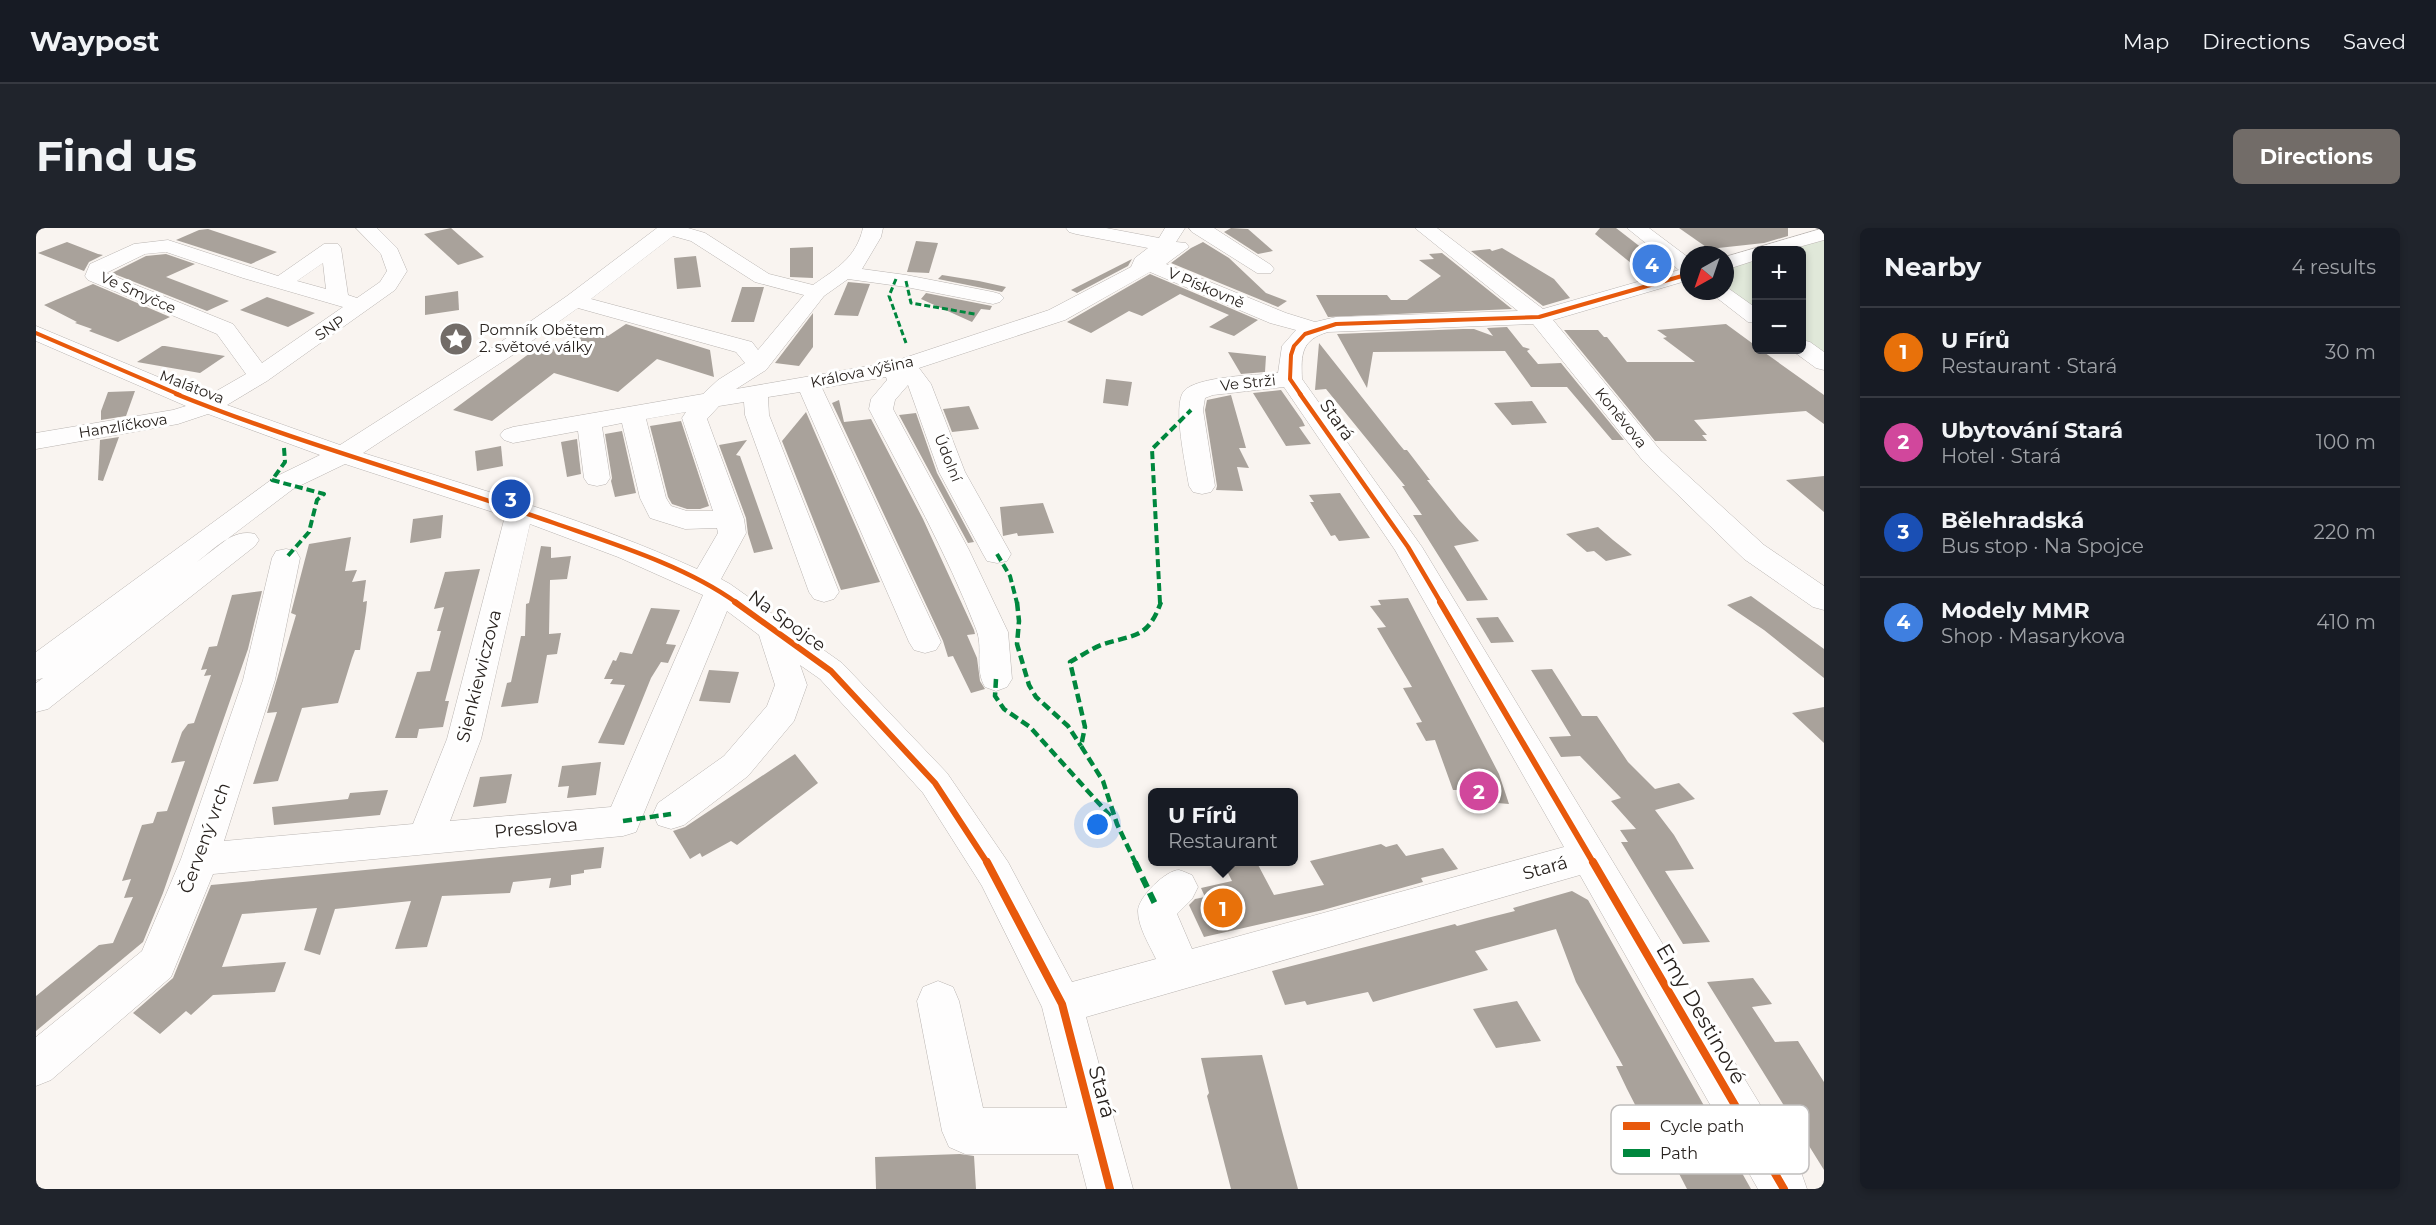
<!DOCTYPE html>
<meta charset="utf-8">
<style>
body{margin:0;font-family:Montserrat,sans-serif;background:#20242c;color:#f1f3f6}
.controls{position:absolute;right:18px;top:18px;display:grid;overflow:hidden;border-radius:9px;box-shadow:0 3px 9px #0003}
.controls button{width:54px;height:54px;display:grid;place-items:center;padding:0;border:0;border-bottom:2px solid #363941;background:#171b24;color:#f1f3f6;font:30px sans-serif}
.compass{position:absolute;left:1644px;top:18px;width:54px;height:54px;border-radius:50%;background:#171b24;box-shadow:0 3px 9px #0003;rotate:220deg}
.you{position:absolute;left:1062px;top:597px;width:21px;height:21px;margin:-15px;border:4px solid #fff;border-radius:50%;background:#1a73e8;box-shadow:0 0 0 9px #1a73e833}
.badge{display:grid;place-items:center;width:39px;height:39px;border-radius:50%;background:#726c68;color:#fff;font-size:20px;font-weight:700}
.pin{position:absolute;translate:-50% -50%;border:3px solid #fff;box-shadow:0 2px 6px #0006}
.popup{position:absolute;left:1112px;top:560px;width:150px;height:78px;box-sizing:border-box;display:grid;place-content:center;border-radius:9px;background:#171b24;filter:drop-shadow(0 2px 4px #0005);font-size:20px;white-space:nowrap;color:#9ea1a6}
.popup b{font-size:22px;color:#f1f3f6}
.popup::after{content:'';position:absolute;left:50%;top:100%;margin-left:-12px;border:12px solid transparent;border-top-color:#171b24}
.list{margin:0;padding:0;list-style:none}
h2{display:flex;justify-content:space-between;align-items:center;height:78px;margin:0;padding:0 24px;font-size:26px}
h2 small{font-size:20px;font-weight:400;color:#9ea1a6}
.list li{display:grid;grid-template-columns:39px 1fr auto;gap:18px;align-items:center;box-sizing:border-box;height:90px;padding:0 24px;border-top:2px solid #363941}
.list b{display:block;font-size:22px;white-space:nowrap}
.list p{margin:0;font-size:20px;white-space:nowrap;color:#9ea1a6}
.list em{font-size:20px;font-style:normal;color:#9ea1a6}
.map{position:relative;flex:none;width:1788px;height:961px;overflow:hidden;border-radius:9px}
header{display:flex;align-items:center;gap:36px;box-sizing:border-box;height:84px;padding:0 30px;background:#171b24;border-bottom:2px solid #363941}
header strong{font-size:28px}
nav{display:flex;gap:33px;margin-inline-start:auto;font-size:21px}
.intro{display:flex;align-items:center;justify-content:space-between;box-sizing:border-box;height:144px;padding:0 36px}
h1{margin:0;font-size:42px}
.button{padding:15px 27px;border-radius:9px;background:#726c68;color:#fff;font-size:21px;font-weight:700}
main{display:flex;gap:36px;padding:0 36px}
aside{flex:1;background:#171b24;border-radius:9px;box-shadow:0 3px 9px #0003}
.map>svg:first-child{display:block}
.green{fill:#e0e8d9}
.building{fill:#a9a29b}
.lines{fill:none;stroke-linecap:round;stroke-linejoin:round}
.minor-casing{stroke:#b9b4b1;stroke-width:1}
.minor{fill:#fefdfd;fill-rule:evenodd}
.quiet-far3{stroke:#00873e;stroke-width:3;stroke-dasharray:6 3;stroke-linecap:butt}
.quiet-far2{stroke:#00873e;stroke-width:4;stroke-dasharray:8 4;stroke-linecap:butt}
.quiet-far1{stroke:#00873e;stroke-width:4.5;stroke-dasharray:9 4.5;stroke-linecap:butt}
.quiet{stroke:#00873e;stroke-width:6;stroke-dasharray:11 6;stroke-linecap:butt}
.cycleway-far3-casing{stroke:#fff;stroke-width:6}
.cycleway-far2-casing{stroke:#fff;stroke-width:8}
.cycleway-far1-casing{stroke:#fff;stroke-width:10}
.cycleway-casing{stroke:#fff;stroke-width:11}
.cycleway-far3{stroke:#e8590c;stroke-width:4}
.cycleway-far2{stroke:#e8590c;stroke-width:4.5}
.cycleway-far1{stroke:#e8590c;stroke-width:6}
.cycleway{stroke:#e8590c;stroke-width:8}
.labels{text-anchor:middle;stroke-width:6;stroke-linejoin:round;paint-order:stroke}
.far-street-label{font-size:15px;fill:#29231f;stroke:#fff}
.far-poi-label{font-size:15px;fill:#29231f;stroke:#fff;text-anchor:start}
.street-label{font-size:18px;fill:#29231f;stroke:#fff}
.near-street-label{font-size:21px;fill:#29231f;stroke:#fff}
.key{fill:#fff;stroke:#bfbdbc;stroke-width:1.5}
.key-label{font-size:16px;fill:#29231f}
</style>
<header>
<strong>Waypost</strong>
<nav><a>Map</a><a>Directions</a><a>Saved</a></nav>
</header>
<div class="intro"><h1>Find us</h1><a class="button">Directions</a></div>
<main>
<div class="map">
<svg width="1788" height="961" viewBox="0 0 1788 961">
<rect width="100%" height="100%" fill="#f9f4f0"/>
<g class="green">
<path d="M1788 6V135L1766 119V22H1732Z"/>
<path d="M1720 26V89L1682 63H1689V36Z"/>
</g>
<g class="building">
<path d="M415 0 448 29 422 37 388 6Z"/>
<path d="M1195 0 1212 1 1237 23 1222 26 1188 4Z"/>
<path d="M1564 0H1580L1633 41 1611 48 1559 6Z"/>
<path d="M1643 0H1752V8L1728 15 1673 21Z"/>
<path d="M172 1 241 24 215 36 140 12 163 2Z"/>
<path d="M880 13 902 15 893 45 871 44Z"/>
<path d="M31 14 62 26 67 27 53 34 48 43 2 25Z"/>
<path d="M1167 14 1193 30 1230 65 1251 73 1242 79 1135 35 1155 20Z"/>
<path d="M777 19V50L754 49V20Z"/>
<path d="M1466 20 1518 51 1534 70 1507 78 1435 23 1454 21 1456 23Z"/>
<path d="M1406 25 1476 81 1292 89 1280 67H1351L1355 72H1371L1405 48 1383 32 1398 31 1393 26Z"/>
<path d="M130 26 159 36 130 49 193 73 171 83 76 45 110 28Z"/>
<path d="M660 28 665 59 641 61 638 30Z"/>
<path d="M1096 31 1092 38 1041 65 1035 62Z"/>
<path d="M1114 46 1222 92 1198 108 1173 99 1193 87 1144 66 1106 88 1093 83 1055 105 1031 94Z"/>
<path d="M906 47 943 53 970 59 966 64 902 51Z"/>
<path d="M812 54 834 56 822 88 798 87Z"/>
<path d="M57 56 134 89 82 114 53 103 56 101 39 95 41 94 8 77Z"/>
<path d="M706 59H728L718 94H695Z"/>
<path d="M422 63 423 82 389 87V68Z"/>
<path d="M890 65 956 78 954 82 945 81 936 94 885 71Z"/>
<path d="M231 69 279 85 252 99 204 82Z"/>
<path d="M777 85V119L763 138 739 135Z"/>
<path d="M590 96 674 122 678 149 621 131 582 164 518 145 456 193 417 182 509 114 525 118 547 102 572 108Z"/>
<path d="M1690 96 1720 118V122H1725L1788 167V196L1770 183 1658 192 1671 207H1666L1671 213H1619L1528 102H1562L1568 109H1571L1591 134H1659L1627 110 1631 109 1621 102Z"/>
<path d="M1471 99 1487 119 1494 121 1491 123 1502 136 1525 135 1588 212H1576L1531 159H1495L1469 123 1337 124 1331 160 1301 106 1427 101H1438L1457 108 1451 100Z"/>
<path d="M1283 115 1363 216 1368 222H1371L1394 252H1391L1423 292 1443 313 1418 318 1452 372 1431 373 1377 287H1386L1366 258H1369L1290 161 1279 162Z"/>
<path d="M126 118H129L189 128 164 145 101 134Z"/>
<path d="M1192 124 1230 128 1229 144 1205 146Z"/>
<path d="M1070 151 1096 154 1092 178 1067 175Z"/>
<path d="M1245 162 1266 192 1269 198 1263 199 1275 216 1250 218 1217 165Z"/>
<path d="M99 163 90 188 65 192V183L72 164Z"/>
<path d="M1195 167 1210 220H1203L1213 240 1201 239 1207 263 1180 262 1181 258 1169 182 1171 172Z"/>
<path d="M803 172 808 194 835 191 887 291 938 402 939 406 931 407 941 430 944 453 949 461 935 465 917 428 912 429 907 413 796 175Z"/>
<path d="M1496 173 1511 195 1476 197 1458 175Z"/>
<path d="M933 178 943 201 916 204 907 181Z"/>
<path d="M770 184 844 354 805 362 746 213Z"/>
<path d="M880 185 901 245 938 314 932 315 863 187Z"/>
<path d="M645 193 673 278 664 281H651L636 276 632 269 614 198Z"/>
<path d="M586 203 600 265 579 269 575 253 576 250 569 206Z"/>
<path d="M83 209 67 253 62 252 64 212Z"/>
<path d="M541 211 545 246 531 249 525 214Z"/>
<path d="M711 212 700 227 704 228 737 321 718 325 712 306 710 290 683 217Z"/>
<path d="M465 218 467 238 441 243 439 223Z"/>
<path d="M1788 248V284L1750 252Z"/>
<path d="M1304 265 1334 310 1303 313 1299 307 1295 308 1274 274H1278L1273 267Z"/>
<path d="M1007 275 1018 305 982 308 981 305 967 308 964 279Z"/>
<path d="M407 287 405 310 374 315 377 291Z"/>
<path d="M1562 299 1577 312 1596 327 1570 333 1558 323 1551 324 1530 306Z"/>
<path d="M315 309 309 343 321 342 316 354 330 352 327 374 331 373 330 383 324 422H319L316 430 302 475 266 480 242 553 217 556 241 484 231 485 260 387 255 385 273 316Z"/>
<path d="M505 318 515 319V330L535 328 531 351 514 352 513 406 525 405 521 426 511 427 502 475 465 479 471 455 475 454 485 408H489L490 376 493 375Z"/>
<path d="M444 341 409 473H413L407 499 383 501 381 510H359L381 444 394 443 405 403H401L408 379 398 381 409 344Z"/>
<path d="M226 363 212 421 127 665 107 714 0 803V768L63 717 77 715 97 669 88 670 95 651 86 653 106 597 117 595 121 584 131 583 149 533 135 535 146 504 152 496 158 495 175 447 168 448 171 441 165 442 173 419 181 418 196 367Z"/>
<path d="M1715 368 1788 421V450L1728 402 1691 377Z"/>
<path d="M1372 370 1463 546 1473 576 1425 572 1422 562H1417L1399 512 1390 513 1380 495 1386 494 1367 460 1376 459 1341 400 1350 399 1334 378 1345 377 1342 372Z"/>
<path d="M615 380 644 382 630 416 640 417 632 435 625 434 615 450 588 517 562 515 589 457 574 456 577 451H568L577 432 580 433 584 424 596 426Z"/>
<path d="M1462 389 1478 414 1455 415 1440 390Z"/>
<path d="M1516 441 1546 488H1561L1592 534 1619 561 1643 555 1659 571 1619 582 1638 607 1658 641 1629 643 1674 714 1647 716 1585 614H1592L1584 602 1600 601 1575 573 1585 570 1544 528 1525 529 1513 509 1535 508 1495 442Z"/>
<path d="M673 442 703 444 694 475 663 473Z"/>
<path d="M1788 479V515L1756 485Z"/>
<path d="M759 526 782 555 701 617 695 613 666 629 664 625 654 631 637 603 649 599Z"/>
<path d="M565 534 560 567 531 570 533 558 522 559 526 538Z"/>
<path d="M476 546 470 575 437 579 444 549Z"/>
<path d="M352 562 344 587 238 597 236 579 312 571 314 565Z"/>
<path d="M1345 616 1350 619 1361 616 1370 628 1407 620 1422 641 1385 650 1387 654 1287 682 1168 709 1153 677 1159 671 1169 669 1165 660 1196 653 1186 633H1220L1238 667 1288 657 1274 633Z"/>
<path d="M568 619 565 640 548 642V645L535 647V657L513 660 515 650 477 654 474 665 406 668 391 719 359 721 375 673 299 681 284 727 268 722 281 680 206 686 186 739 250 734 239 764 177 767 155 787 150 783 124 806 97 785 137 750 175 657Z"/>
<path d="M1536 663 1552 672 1715 961H1651L1621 903 1613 904 1591 861 1580 838H1587L1540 754 1520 701 1439 723 1452 742 1337 774 1332 764 1271 777 1269 773 1249 777 1236 743 1419 696 1421 698 1451 690 1479 683 1477 680Z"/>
<path d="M1717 750 1736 776 1716 779 1739 814 1762 813 1788 854V942L1671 754Z"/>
<path d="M1481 773 1505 813 1460 820 1437 781Z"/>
<path d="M1226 827 1246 903 1262 961H1195L1171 868 1173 865 1165 830Z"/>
<path d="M924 926 938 928 940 961H840L839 929Z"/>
</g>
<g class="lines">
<g class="minor-casing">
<g id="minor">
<path d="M320 0H341L361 20 371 43 359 62 231 153 191 177 304 217 459 118 531 68 621 0H652L669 5 733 46 777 57C801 40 820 30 827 0H847L845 9 826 41 870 47 957 64 964 66 968 70 964 74 957 76 870 59 812 51 788 68 730 142 700 161 856 134 1013 82 1095 39 1099 30 1112 20 1040 6 1033 4 1030 0H1070L1123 10 1129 0H1149L1140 14 1150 15 1153 19 1130 36 1250 85 1279 94 1300 89 1482 83 1379 0H1401L1507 81 1643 42 1591 0H1613L1653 30V52L1517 92 1625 223 1728 317 1788 358V382L1777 379 1708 331 1607 233 1497 96 1292 104C1265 112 1265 126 1266 151L1386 319 1765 944 1771 961H1722L1544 647 1050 789 1097 961H1051L1042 926H929L913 919 906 903 881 773 887 759 902 753 917 759 923 773 947 880H1031L1006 779 946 658 887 565 784 451 764 437 771 457 758 493 712 548 648 597 635 601 622 597 617 586 622 575 688 528 731 478 739 457 723 407 691 383 600 604 587 608 177 646 135 749 15 852 0 858V809L106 723 145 631 207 452 236 330 240 323 250 321 260 323 264 330 239 452 188 613 377 596 411 511 469 288 309 236 257 261 161 334C178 321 197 300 219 306L223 312 219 318 12 481 0 484V455L7 450 0 452V424L239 249 284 227 172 186 142 196 0 221V205L137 182 150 178 0 113V98L170 169 210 146 181 106 52 52 49 48 54 36 98 16 132 12 242 48 288 16H302L305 20 312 67 321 70 344 54 351 43 345 26ZM637 8 655 13 719 54 768 67 722 122 716 114 555 71ZM130 24 207 50 307 79 226 135 197 96 70 45 109 26ZM287 35 290 61 261 53ZM1114 44 1234 95 1260 102 1246 118 1242 145C1222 147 1161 148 1148 163 1136 177 1150 239 1153 258L1157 264 1166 266 1175 264 1179 258 1167 182 1169 170 1177 167 1248 159 1359 322 1528 619 1156 721 1141 686 1156 671 1162 659 1156 647C1153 646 1147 643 1143 642 1130 642 1102 669 1102 683 1102 699 1113 716 1120 731L1036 754 972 634 911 545 806 435 694 356 685 351 710 305 708 291 671 191 683 178 708 174 709 187 773 364 778 371 788 374 798 371 803 364 733 187 732 169 764 164 873 414 878 422 889 425 900 422 905 414 786 160 850 149 851 152 835 171 833 181C870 253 911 325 940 401 948 420 938 441 949 459L960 463 971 459 976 451 972 404 933 322 857 181 859 172 872 157 903 244 947 326 951 333 961 335 971 333 975 326 929 244 895 156 883 140 1029 92ZM542 80 700 124 709 135 682 152 667 166 477 199 468 202 464 207 468 212 477 215 542 203 548 250 552 256 561 258 570 256 574 250 566 199 586 195 604 270 614 290 649 301 681 300 682 305 661 341C553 292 440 260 327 225L475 128ZM650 184 646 190 677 283H651L635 278 630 270 610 191ZM494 296 582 329 667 367 575 579 414 593 445 511Z"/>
<path d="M1153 0H1178L1235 37 1238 41 1235 45H1221L1156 4Z"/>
<path d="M1788 0V12L1752 22H1720V32L1689 42V29Z"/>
<path d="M1689 58 1720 80V95L1712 94 1672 63H1689Z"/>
<path d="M1766 112 1774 114 1788 124V142L1780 140 1758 124 1756 122H1766Z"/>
</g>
</g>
<use href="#minor" class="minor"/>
<g class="quiet-far3">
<path d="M860 51 853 68 870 115"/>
<path d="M870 53 875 75 939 86"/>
</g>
<g class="quiet-far2">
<path d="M248 220 249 234 236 252 288 266 281 272 273 304 250 330"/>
<path d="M961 326 974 348 981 375"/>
<path d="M1124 375 1116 221 1155 182"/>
</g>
<g class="quiet-far1">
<path d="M981 374 983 393 981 416 993 457 1000 469 1032 498 1045 518"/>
<path d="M960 451 959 468 968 481 994 499 1077 591"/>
<path d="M587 593 635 586"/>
<path d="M1100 636 1081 596 1067 553 1045 518 1049 499 1034 434C1045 428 1056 420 1068 416 1100 406 1112 410 1125 374"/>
</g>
<path class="quiet" d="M1099 634 1121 680"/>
<g class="cycleway-far3-casing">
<g id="cycleway-far3">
<path d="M0 105 144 167"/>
<path d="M1265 167 1254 151 1255 127 1258 118 1269 106 1300 96 1503 89 1653 46"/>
</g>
</g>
<g class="cycleway-far2-casing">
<g id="cycleway-far2">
<path d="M140 166C264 216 393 251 518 295 578 316 650 338 701 375"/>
<path d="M1264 166 1372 319 1405 375"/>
</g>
</g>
<g class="cycleway-far1-casing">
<g id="cycleway-far1">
<path d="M699 374 795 443 899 555 952 636"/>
<path d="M1404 374 1558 636"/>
</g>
</g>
<g class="cycleway-casing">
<g id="cycleway">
<path d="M951 634 1026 776 1074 961"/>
<path d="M1557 634 1748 961"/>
</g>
</g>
<use href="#cycleway-far3" class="cycleway-far3"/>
<use href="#cycleway-far2" class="cycleway-far2"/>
<use href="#cycleway-far1" class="cycleway-far1"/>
<use href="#cycleway" class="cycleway"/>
</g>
<defs>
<g id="sight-disc" transform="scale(1.725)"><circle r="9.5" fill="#726c68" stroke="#fff"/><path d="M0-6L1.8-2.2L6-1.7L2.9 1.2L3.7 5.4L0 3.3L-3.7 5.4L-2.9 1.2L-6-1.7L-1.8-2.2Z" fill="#fff"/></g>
</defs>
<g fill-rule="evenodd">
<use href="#sight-disc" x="420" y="111"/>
</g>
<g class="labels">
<g class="far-street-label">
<text transform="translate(1170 60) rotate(23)" y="5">V Pískovně</text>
<text transform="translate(102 65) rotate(24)" y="5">Ve Smyčce</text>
<text transform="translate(294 100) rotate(-34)" y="5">SNP</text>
<text transform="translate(826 144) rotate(-12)" y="5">Králova výšina</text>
<text transform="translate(1212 155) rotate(-6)" y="5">Ve Strži</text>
<text transform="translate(156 159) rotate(21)" y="5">Malátova</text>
<text transform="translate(1585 190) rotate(51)" y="5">Koněvova</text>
<text transform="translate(87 198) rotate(-9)" y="5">Hanzlíčkova</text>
<text transform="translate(912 230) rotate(68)" y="5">Údolní</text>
</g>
<g class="far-poi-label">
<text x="443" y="107">Pomník Obětem<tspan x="443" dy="17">2. světové války</tspan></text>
</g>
<g class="street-label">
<text transform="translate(1301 192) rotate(55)" y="6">Stará</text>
<text transform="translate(751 393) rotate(36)" y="6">Na Spojce</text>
<text transform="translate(443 448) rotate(-76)" y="6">Sienkiewiczova</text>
<text transform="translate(500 600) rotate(-5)" y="6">Presslova</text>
<text transform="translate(169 610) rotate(-70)" y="6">Červený vrch</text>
<text transform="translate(1509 640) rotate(-16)" y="6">Stará</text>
</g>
<g class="near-street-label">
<text transform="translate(1665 786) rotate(60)" y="7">Emy Destinové</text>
<text transform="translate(1066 864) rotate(75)" y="7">Stará</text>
</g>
</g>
<rect x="1575" y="877" width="198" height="69" rx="9" class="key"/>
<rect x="1587" y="894" width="27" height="8" fill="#e8590c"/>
<rect x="1587" y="921" width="27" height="8" fill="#00873e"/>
<g class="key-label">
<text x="1624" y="904">Cycle path</text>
<text x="1624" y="931">Path</text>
</g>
</svg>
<div class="controls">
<button>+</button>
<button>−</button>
</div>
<svg class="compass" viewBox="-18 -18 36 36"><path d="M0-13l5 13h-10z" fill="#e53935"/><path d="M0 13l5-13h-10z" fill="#9ea1a6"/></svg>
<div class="you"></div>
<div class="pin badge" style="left:1187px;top:680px;background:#e8710a">1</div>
<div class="popup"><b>U Fírů</b>Restaurant</div>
<div class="pin badge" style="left:1443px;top:563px;background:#d1479c">2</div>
<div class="pin badge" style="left:475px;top:271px;background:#1a4fb4">3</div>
<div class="pin badge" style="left:1616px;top:36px;background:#3f7fe0">4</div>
</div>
<aside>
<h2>Nearby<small>4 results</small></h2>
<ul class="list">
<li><span class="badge" style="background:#e8710a">1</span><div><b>U Fírů</b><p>Restaurant · Stará</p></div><em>30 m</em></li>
<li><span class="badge" style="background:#d1479c">2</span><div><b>Ubytování Stará</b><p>Hotel · Stará</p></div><em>100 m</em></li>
<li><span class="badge" style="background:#1a4fb4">3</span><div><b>Bělehradská</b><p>Bus stop · Na Spojce</p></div><em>220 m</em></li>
<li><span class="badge" style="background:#3f7fe0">4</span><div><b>Modely MMR</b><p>Shop · Masarykova</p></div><em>410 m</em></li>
</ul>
</aside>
</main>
